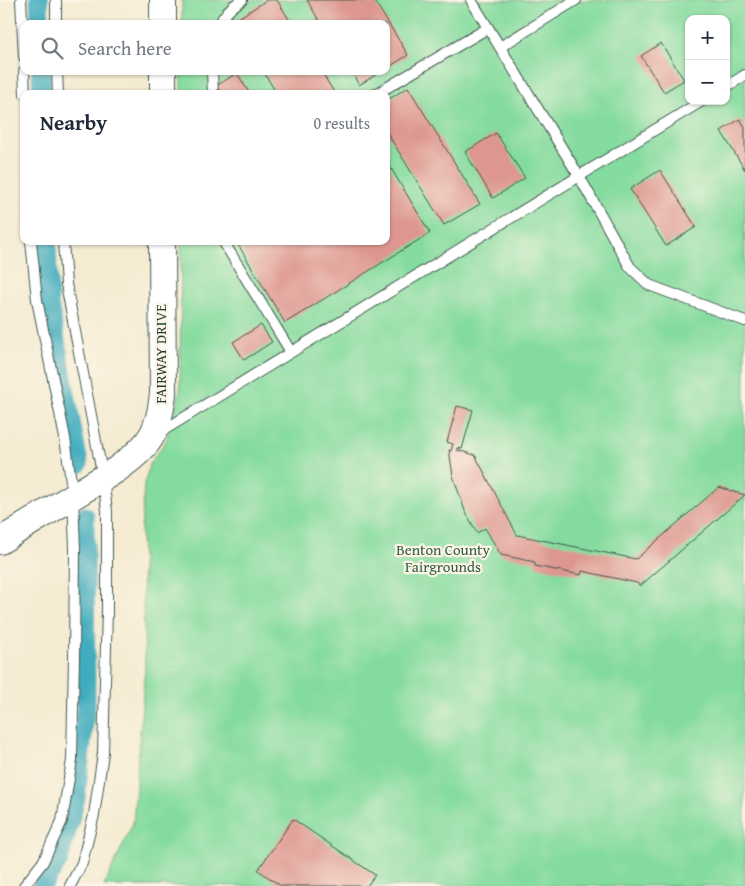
<!DOCTYPE html>
<meta charset="utf-8">
<style>
body{margin:0;font-family:"Gentium Book Plus",serif;background:#f6f6f7;color:#1f2937}
.controls{position:absolute;right:15px;top:15px;display:grid;overflow:hidden;border-radius:10px;box-shadow:0 1px 4px #0004}
.controls button{width:45px;height:45px;display:grid;place-items:center;padding:0;border:0;border-bottom:1px solid #e0e1e3;background:#fff;color:#1f2937;font:25px sans-serif}
.list{margin:0;padding:0;list-style:none}
h2{display:flex;justify-content:space-between;align-items:center;height:65px;margin:0;padding:0 20px;font-size:21px}
h2 small{font-size:16px;font-weight:400;color:#747a83}
.icon{flex:none;width:28px;height:28px;fill:none;stroke:currentColor;stroke-width:2;stroke-linecap:round;stroke-linejoin:round}
.map{position:relative;flex:none;width:745px;height:886px;overflow:hidden}
.search{position:absolute;background:#fff;box-shadow:0 1px 4px #0004;left:20px;top:20px;width:370px;height:55px;display:flex;align-items:center;gap:12px;box-sizing:border-box;padding:0 18px;border-radius:10px;color:#747a83;font-size:19px}
.panel{position:absolute;background:#fff;box-shadow:0 1px 4px #0004;left:20px;top:90px;width:370px;height:155px;border-radius:10px}
.map>svg:first-child{display:block}
.park{fill:#84db9f;stroke:#528c6a;fill-rule:evenodd}
.lines{fill:none;stroke-linecap:round;stroke-linejoin:round}
.canal{stroke:#3facbe;stroke-width:19}
.building{fill:#dd9790}
.service-casing{stroke:#3f574c;stroke-width:12}
.tertiary-casing{stroke:#3f574c;stroke-width:28}
.service{stroke:#fff;stroke-width:10}
.tertiary{stroke:#fff;stroke-width:26}
.labels{text-anchor:middle;stroke-width:4.5;stroke-linejoin:round;paint-order:stroke}
.street-label{font-size:15px;fill:#1f3d34;stroke:#fcf5e5}
.park-label{font-size:15px;fill:#335d49;stroke:#fcf5e5}
</style>
<div class="map">
<svg width="745" height="886" viewBox="0 0 745 886">
<rect width="100%" height="100%" fill="#fcf5e5"/>
<filter id="ink" filterUnits="userSpaceOnUse"><feTurbulence type="fractalNoise" baseFrequency=".02" numOctaves="2"/><feDisplacementMap in="SourceGraphic" scale="10" xChannelSelector="R" yChannelSelector="G"/><feConvolveMatrix kernelMatrix="1 2 1 2 8 2 1 2 1" color-interpolation-filters="sRGB"/></filter>
<filter id="wash" filterUnits="userSpaceOnUse"><feTurbulence type="fractalNoise" baseFrequency=".0096" numOctaves="4" result="noise"/><feDisplacementMap in="SourceGraphic" scale="20" xChannelSelector="R" yChannelSelector="G"/><feGaussianBlur stdDeviation="1.12" result="paint"/><feColorMatrix in="noise" values="0 0 0 0 0 0 0 0 0 0 0 0 0 0 0 0 0 1.4 0 .05"/><feComposite in="paint" operator="in"/></filter>
<g filter="url(#wash)">
<rect width="100%" height="100%" fill="#f5ebd2"/>
<path class="park" d="M182 0H745V886H104L133 823 145 667 141 531 144 485 150 463 166 441 180 391 181 241H386V94H181V71H386V24H182ZM689 19H726V101H689Z"/>
<g class="lines">
<g class="canal">
<path d="M39 0 40 24"/>
<path d="M41 71 42 94"/>
<path d="M47 241 49 304 79 464"/>
<path d="M42 886 59 860 76 798 86 705 85 516"/>
</g>
</g>
<g id="blocks">
<g class="building">
<path d="M267 0H277L292 24H234L232 22Z"/>
<path d="M307 0H374L408 55 386 69V24H321Z"/>
<path d="M661 43 684 80 664 92 641 56Z"/>
<path d="M263 71H321L335 94H277Z"/>
<path d="M351 71H382L359 85Z"/>
<path d="M237 73 250 94H221L216 86Z"/>
<path d="M408 87 480 204 444 225 386 131V101Z"/>
<path d="M740 119 745 127V170L721 131Z"/>
<path d="M496 133 525 178 493 198 465 152Z"/>
<path d="M386 160 430 233 285 323 236 241H386Z"/>
<path d="M660 170 696 227 666 246 630 189Z"/>
<path d="M261 325 272 342 244 360 233 342Z"/>
<path d="M457 406 473 410 462 449 457 448V450L475 455 517 535 636 559 719 487 745 495 640 586 637 583 582 571 581 575 535 566V562L501 555 485 528 477 533 465 511 453 476 449 450 451 451 453 444 447 442Z"/>
<path d="M293 819 375 875 367 886H281L258 870Z"/>
</g>
</g>
</g>
<g filter="url(#ink)">
<use href="#blocks" fill-opacity="0" stroke="#3f574c" stroke-width="1"/>
<g class="lines">
<g class="service-casing">
<g id="service">
<path d="M21 0 24 57"/>
<path d="M56 0V24"/>
<path d="M471 0 579 176 630 267 649 285 745 321"/>
<path d="M220 24C224 13 232 6 242 0"/>
<path d="M500 47 576 0"/>
<path d="M24 71 25 94"/>
<path d="M57 71 58 94"/>
<path d="M212 71 213 94"/>
<path d="M726 87 745 75"/>
<path d="M376 94 488 28"/>
<path d="M63 241 66 284 103 478 107 511V611L103 753 94 815 82 863 70 886"/>
<path d="M223 241 291 352"/>
<path d="M159 433 702 101"/>
<path d="M24 886 43 862 62 821 72 760 74 657 75 549 73 496 65 438 37 300 31 241"/>
</g>
</g>
<g class="tertiary-casing">
<g id="tertiary">
<path d="M163 24V0"/>
<path d="M163 94V71"/>
<path d="M0 541 116 470C149 446 159 434 163 393L162 241"/>
</g>
</g>
<use href="#service" class="service"/>
<use href="#tertiary" class="tertiary"/>
</g>
</g>
<g class="labels">
<g class="street-label">
<text transform="translate(161 354) rotate(-90)" y="5">FAIRWAY DRIVE</text>
</g>
<g class="park-label">
<text x="443" y="555">Benton County<tspan x="443" dy="17">Fairgrounds</tspan></text>
</g>
</g>
</svg>
<div class="controls">
<button>+</button>
<button>−</button>
</div>
<div class="search"><svg class="icon" aria-label="search" viewBox="0 0 24 24"><circle cx="10" cy="10" r="6"/><path d="M15 15l6 6"/></svg>Search here</div>
<section class="panel">
<h2>Nearby<small>0 results</small></h2>
<ul class="list">
</ul>
</section>
</div>
